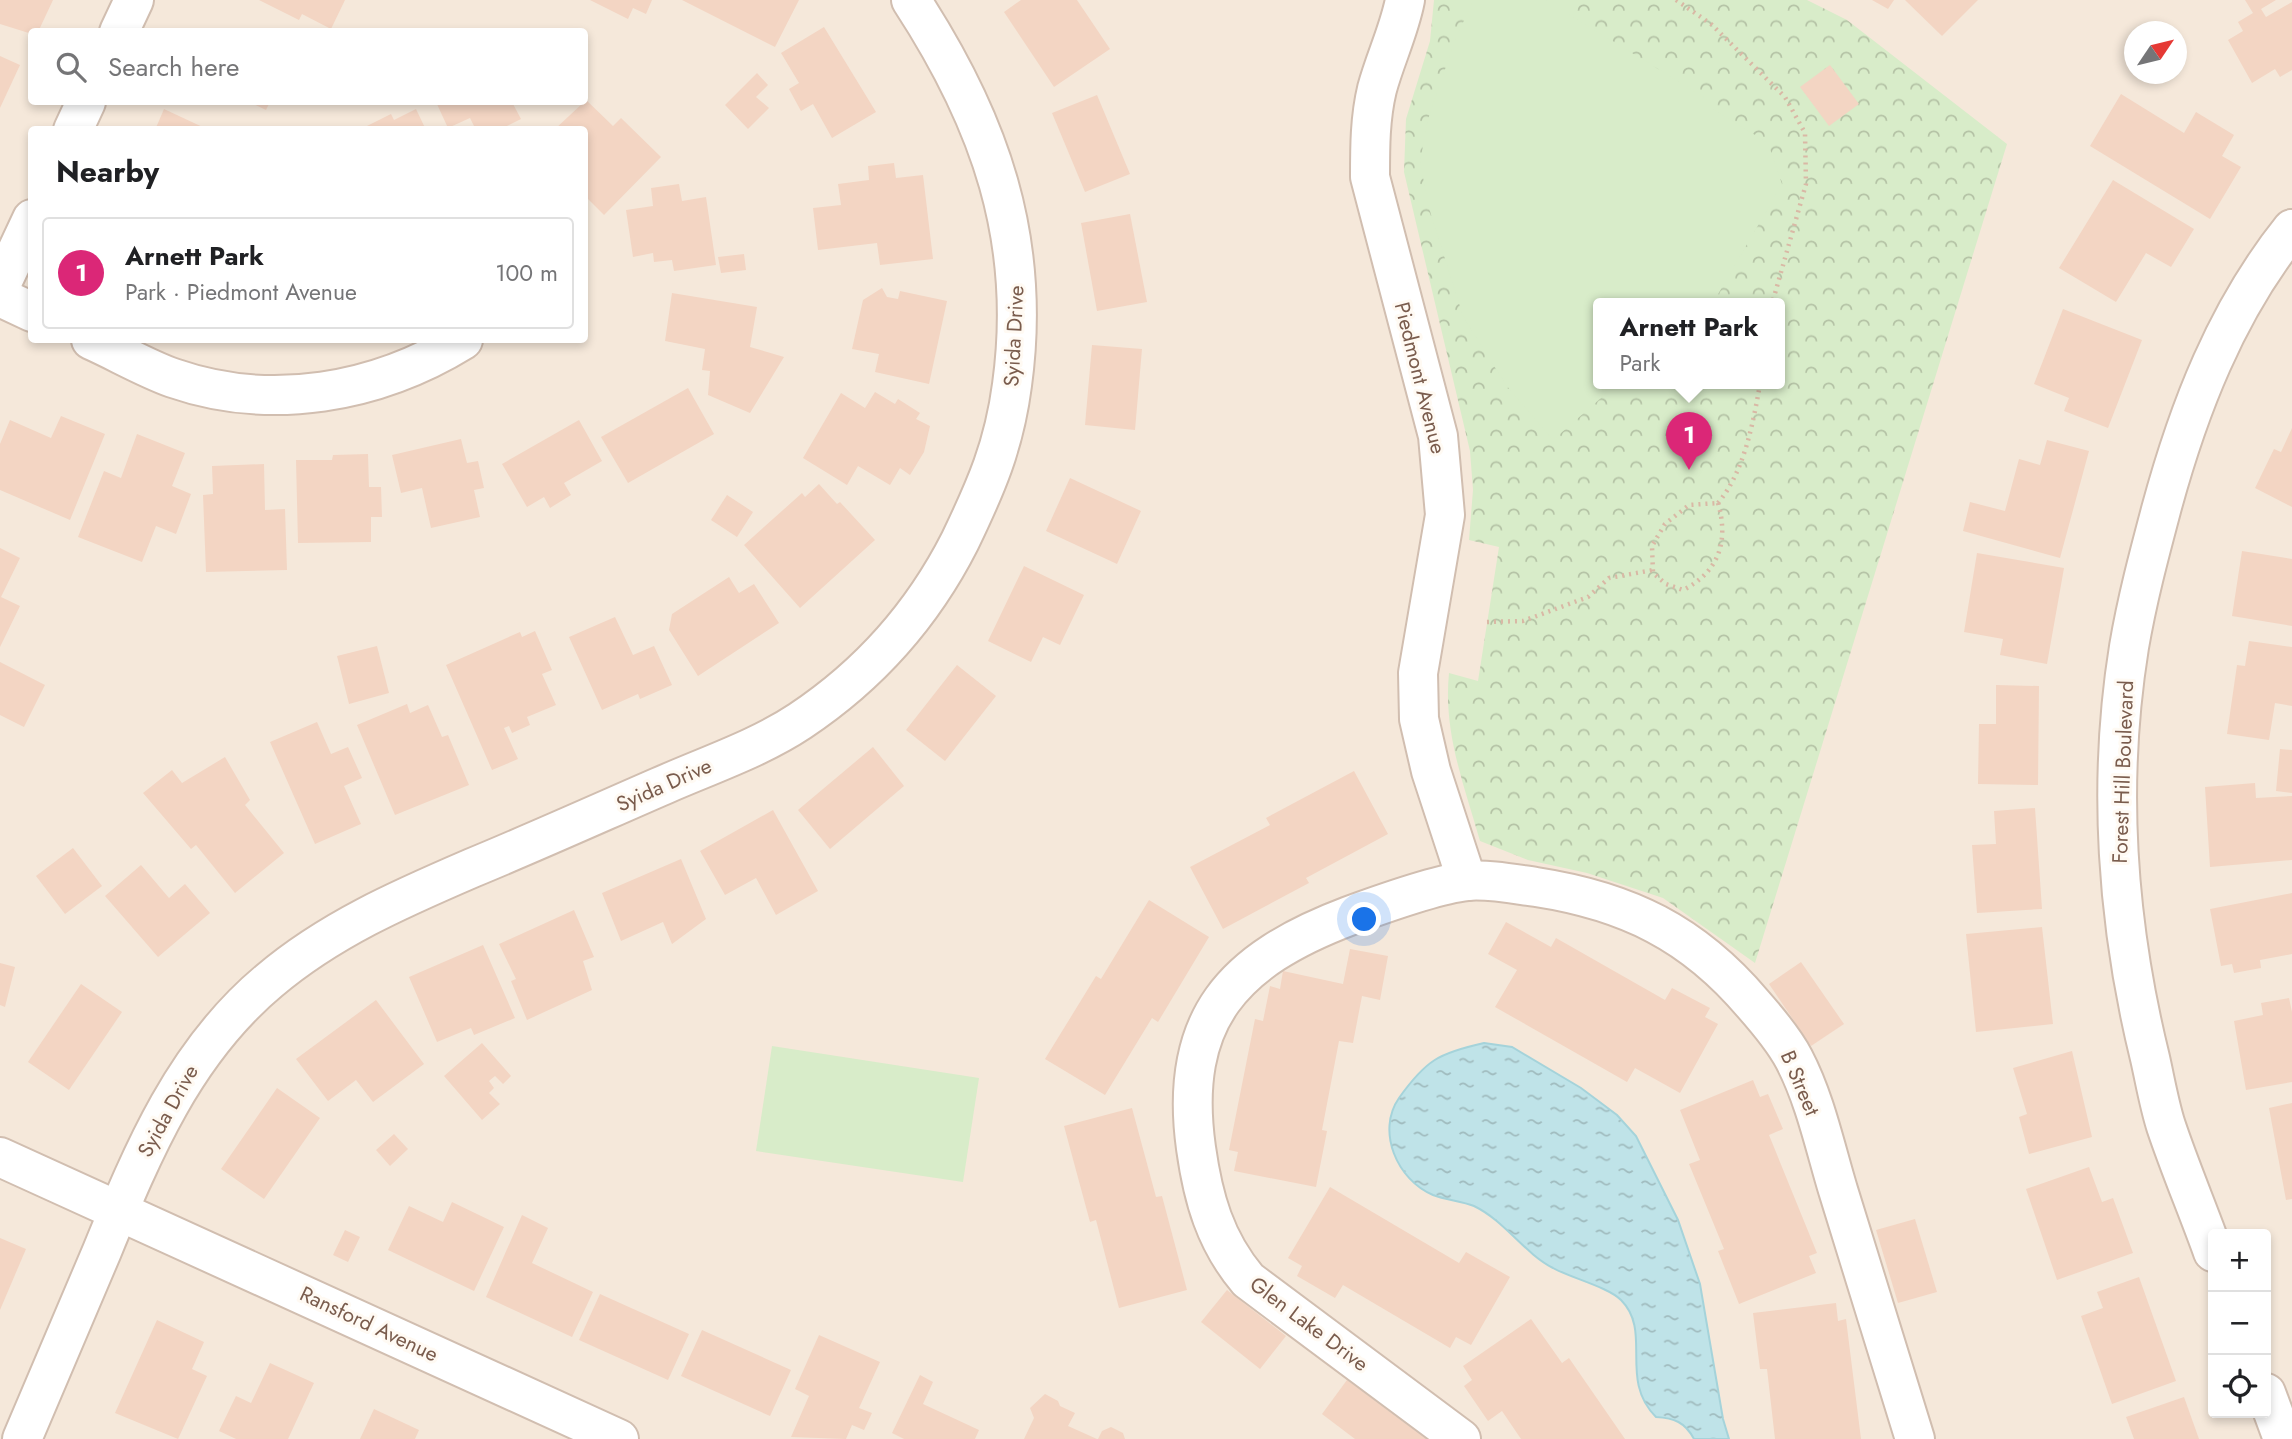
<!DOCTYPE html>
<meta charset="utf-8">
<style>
body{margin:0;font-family:Jost,sans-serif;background:#f2f2f2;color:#202124}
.controls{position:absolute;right:21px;bottom:21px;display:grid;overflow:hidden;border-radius:7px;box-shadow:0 4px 10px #0003}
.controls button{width:63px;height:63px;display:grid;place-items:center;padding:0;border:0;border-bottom:2px solid #e0e0e0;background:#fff;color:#202124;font:35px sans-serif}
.compass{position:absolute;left:2124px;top:21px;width:63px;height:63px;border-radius:50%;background:#fff;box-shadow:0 4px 10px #0003;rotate:55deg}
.you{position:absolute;left:1365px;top:920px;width:24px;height:24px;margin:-18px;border:5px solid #fff;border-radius:50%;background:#1a73e8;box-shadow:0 0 0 10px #1a73e833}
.badge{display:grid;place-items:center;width:46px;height:46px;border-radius:50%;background:#db2777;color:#fff;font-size:23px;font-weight:700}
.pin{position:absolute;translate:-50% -58px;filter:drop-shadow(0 2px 4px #0008)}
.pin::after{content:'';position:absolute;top:37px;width:24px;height:21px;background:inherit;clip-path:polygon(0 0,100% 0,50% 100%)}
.popup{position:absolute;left:1593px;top:298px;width:192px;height:91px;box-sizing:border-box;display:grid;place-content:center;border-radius:7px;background:#fff;filter:drop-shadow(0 2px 5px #0005);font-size:23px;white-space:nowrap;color:#757577}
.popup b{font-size:26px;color:#202124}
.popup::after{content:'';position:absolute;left:50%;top:100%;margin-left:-14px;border:14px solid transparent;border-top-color:#fff}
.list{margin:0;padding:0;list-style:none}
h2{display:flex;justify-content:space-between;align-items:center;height:91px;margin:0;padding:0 28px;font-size:30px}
h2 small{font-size:23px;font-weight:400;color:#757577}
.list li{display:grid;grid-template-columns:46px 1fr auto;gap:21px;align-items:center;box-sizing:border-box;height:112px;margin:0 14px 14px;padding:0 14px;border:2px solid #e0e0e0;border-radius:7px}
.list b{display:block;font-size:26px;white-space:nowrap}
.list p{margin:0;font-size:23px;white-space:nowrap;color:#757577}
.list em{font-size:23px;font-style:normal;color:#757577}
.icon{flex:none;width:38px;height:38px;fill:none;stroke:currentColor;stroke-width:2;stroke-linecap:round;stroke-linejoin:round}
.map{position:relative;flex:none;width:2292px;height:1439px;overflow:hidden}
.search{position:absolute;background:#fff;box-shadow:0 4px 10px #0003;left:28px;top:28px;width:560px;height:77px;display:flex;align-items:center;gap:18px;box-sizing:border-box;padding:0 24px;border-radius:7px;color:#757577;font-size:26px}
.panel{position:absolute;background:#fff;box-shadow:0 4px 10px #0003;left:28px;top:126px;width:560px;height:217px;border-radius:7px}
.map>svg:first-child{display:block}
.residential{fill:#f5e8da;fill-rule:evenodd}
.park{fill:url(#park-crowns);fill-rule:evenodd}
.pitch{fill:#d8ecc9}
.water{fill:url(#water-ripples);stroke:#a5d3da;stroke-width:2}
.building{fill:#f3d5c3}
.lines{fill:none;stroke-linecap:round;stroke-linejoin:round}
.minor-casing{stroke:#d1beb0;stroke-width:42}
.tertiary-casing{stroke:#d1beb0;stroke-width:42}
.path{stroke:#d9b8a5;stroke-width:4.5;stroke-dasharray:2 5;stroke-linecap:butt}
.minor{stroke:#fff;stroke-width:38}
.tertiary{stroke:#fff;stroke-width:38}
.labels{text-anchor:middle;stroke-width:6;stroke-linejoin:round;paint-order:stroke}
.street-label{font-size:21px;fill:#7a5c4d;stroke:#fffaf3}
</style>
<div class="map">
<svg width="2292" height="1439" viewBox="0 0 2292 1439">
<defs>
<pattern id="park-crowns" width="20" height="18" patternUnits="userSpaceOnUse" patternTransform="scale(1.75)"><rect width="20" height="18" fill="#d8ecc9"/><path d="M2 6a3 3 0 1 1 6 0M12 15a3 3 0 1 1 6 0" fill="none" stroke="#b4c2a5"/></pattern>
<pattern id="water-ripples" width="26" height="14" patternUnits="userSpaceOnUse" patternTransform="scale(1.75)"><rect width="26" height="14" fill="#bfe3e8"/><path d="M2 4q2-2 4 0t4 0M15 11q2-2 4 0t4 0" fill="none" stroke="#a0bbbe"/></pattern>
</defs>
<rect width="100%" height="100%" fill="#fdf6ec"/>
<path class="residential" d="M0 0H2292V1439H0ZM32 32H584V102H32ZM2134 32H2176V74H2134ZM32 130H584V340H32ZM1598 304H1780V384H1598ZM2213 1234H2266V1413H2213Z"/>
<path class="park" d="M1434 0H1807L1847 20 2007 144 1755 963 1663 898 1587 873 1528 860 1480 841C1464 785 1443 732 1449 673L1478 681 1499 547 1469 540 1473 490 1470 451 1404 172 1406 119 1430 41ZM1598 304H1780V384H1598Z"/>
<g class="pitch">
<path d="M1473 0H1546L1710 101 1713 109 1768 143 1782 184 1717 296 1708 304H1598V384H1617L1553 440 1506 385 1463 316 1429 208 1420 162 1428 119 1454 43Z"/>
<path d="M772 1046 979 1078 963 1182 756 1151Z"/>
</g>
<path class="water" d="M1484 1043 1512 1047 1581 1088 1617 1115 1636 1136 1678 1220 1700 1284 1723 1419 1729 1439H1694C1685 1422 1674 1418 1656 1417 1618 1379 1653 1332 1621 1300 1608 1287 1571 1278 1553 1268 1524 1253 1505 1221 1474 1206 1461 1201 1446 1200 1433 1195 1397 1180 1376 1131 1399 1098 1426 1060 1439 1053 1484 1043Z"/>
<g class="building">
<path d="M0 0H53L38 32H32V34L0 24Z"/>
<path d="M259 0H345L331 29 302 14 299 20Z"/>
<path d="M590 0H652L646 14 633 8 628 19Z"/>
<path d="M682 0H799L775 47Z"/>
<path d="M1021 0H1077L1110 49 1054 87 1004 12Z"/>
<path d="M1872 0H1894L1888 9Z"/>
<path d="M1905 0H1978L1942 36Z"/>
<path d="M2245 0H2276L2261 9 2266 17 2292 2V70L2280 77 2275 69 2252 83 2228 40 2243 31 2238 22 2253 13Z"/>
<path d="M824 27 876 112 832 138 813 104 801 111 789 89 799 83 781 53Z"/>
<path d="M0 56 20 65 0 108Z"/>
<path d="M1830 65 1859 104 1829 126 1800 87Z"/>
<path d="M757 73 768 85 756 97 769 108 748 129 725 105Z"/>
<path d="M2121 94 2184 133 2196 112 2234 135 2222 156 2241 167 2210 219 2090 146Z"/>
<path d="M1097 95 1130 174 1085 192 1052 113Z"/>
<path d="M584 98 613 126 621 118 661 157 604 215 584 195V130H554L584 102Z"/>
<path d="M249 102H270L266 110Z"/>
<path d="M436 102H512L521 119 499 130H476L470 118 448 128Z"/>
<path d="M164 109 209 130H155Z"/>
<path d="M416 109 426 130H359L391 114 394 120Z"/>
<path d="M894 163 896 178 923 175 933 259 880 265 877 243 818 250 813 208 841 205 838 184 869 180 868 166Z"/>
<path d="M2113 180 2194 229 2171 267 2146 253 2116 302 2059 268Z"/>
<path d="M679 184 682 201 706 197 716 265 674 271 672 260 654 262 653 253 633 257 626 210 653 206 651 188Z"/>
<path d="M1130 214 1147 302 1097 311 1081 223Z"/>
<path d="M744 254 746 270 721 273 718 257Z"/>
<path d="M882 288 887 297 898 299 900 291 947 301 929 384 875 372 879 354 852 349 863 300Z"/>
<path d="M672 293 757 307 750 347 784 357 750 413 708 395 710 371 702 370 705 349 665 341Z"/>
<path d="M2063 309 2142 340 2108 428 2064 411 2069 398 2034 384Z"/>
<path d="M1092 345 1142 349 1135 430 1085 425Z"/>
<path d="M688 388 714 434 628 483 601 437Z"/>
<path d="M875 392 895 404 898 399 920 413 916 419 930 426 924 452 910 475 900 468 890 485 858 466 847 485 803 458 841 393 865 408Z"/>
<path d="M61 416 105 434 70 520 0 490V444L10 420 51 438Z"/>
<path d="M579 420 602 461 564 483 571 495 550 508 544 497 527 507 502 464Z"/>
<path d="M2292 428V507L2255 488 2274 449 2281 452Z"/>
<path d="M137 434 185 453 172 486 191 494 176 534 156 526 142 562 78 537 104 471 121 478Z"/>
<path d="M461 439 467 463 478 461 484 488 474 490 480 517 431 528 422 488 401 493 392 455Z"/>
<path d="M2047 440 2089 451 2060 558 1963 531 1970 502 2005 511 2019 459 2040 465Z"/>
<path d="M368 454 369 487H381L382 517H371V542L298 543 296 460H332L333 455Z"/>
<path d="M264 464 265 510 285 509 287 570 206 572 203 495 213 494 212 466Z"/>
<path d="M1070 478 1141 511 1117 564 1046 531Z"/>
<path d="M819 484 837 504 840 502 875 540 800 608 744 545 802 493 805 497Z"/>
<path d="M727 495 753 512 737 537 711 520Z"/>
<path d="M0 548 20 558 1 597 20 606 0 647Z"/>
<path d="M2242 551 2292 559V626L2232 616Z"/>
<path d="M1977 553 2064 568 2047 664 2000 655 2003 639 1964 632Z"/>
<path d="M1024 566 1084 595 1060 645 1043 637 1031 662 988 641Z"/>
<path d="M729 577 739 593 754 584 779 623 698 676 669 630 672 614Z"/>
<path d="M615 617 633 655 654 646 672 685 640 699 638 694 602 710 569 637Z"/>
<path d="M535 631 552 670 542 674 556 705 527 717 530 725 512 733 509 726 504 728 518 759 492 770 446 665 520 632 522 637Z"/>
<path d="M2249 641 2292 647V706L2275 703 2269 740 2227 734 2237 665 2245 666Z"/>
<path d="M377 646 389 693 349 704 337 656Z"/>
<path d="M0 662 45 685 24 727 0 715Z"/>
<path d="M957 665 996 696 945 761 906 730Z"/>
<path d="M1996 685 2039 686 2038 785 1978 784 1979 724H1996Z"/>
<path d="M407 704 410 713 428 705 442 737 448 735 469 785 395 815 357 725Z"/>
<path d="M317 722 331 754 348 747 362 778 344 786 361 824 315 844 270 742Z"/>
<path d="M873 747 904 786 830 849 798 810Z"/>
<path d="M2280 749 2292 750V793L2276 791Z"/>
<path d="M225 757 250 800 245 805 284 853 235 893 196 845 191 849 143 793 172 770 182 783Z"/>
<path d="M1354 771 1388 834 1306 878 1309 883 1223 929 1190 867 1270 825 1266 818Z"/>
<path d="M2255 783 2256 798 2292 796V860L2210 867 2205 787Z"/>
<path d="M2035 808 2042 909 1977 913 1972 845 1996 844 1994 811Z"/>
<path d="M773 810 818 891 776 915 756 878 725 895 700 851Z"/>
<path d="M73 848 102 886 65 914 36 876Z"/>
<path d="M681 859 706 919 672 944 663 922 621 941 602 893Z"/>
<path d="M141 865 169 898 185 884 210 913 158 957 105 896Z"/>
<path d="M2292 893V954L2260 960 2261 968 2234 973 2232 964 2221 966 2210 909Z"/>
<path d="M1149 900 1209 937 1158 1022 1152 1018 1105 1095 1045 1059 1096 976 1101 979Z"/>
<path d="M574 910 594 957 583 961 592 990 527 1020 511 981 516 979 499 944Z"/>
<path d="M1506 922 1551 947 1556 938 1665 1000 1672 988 1710 1008 1705 1017 1718 1024 1680 1093 1635 1068 1627 1082 1495 1007 1517 970 1488 954Z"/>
<path d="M2042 927 2053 1024 1976 1032 1966 934Z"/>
<path d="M483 945 515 1018 474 1035 471 1028 437 1042 409 977Z"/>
<path d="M1350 949 1388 956 1380 1000 1362 996 1353 1043 1339 1041 1322 1130 1327 1131 1316 1187 1234 1171 1238 1152 1229 1150 1255 1019 1263 1021 1270 986 1280 989 1283 971 1343 984Z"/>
<path d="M1801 962 1844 1024 1811 1046 1769 984Z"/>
<path d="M0 963 15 967 5 1007 0 1005Z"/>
<path d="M81 984 122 1012 69 1090 28 1062Z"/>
<path d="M2289 998 2292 1012V1082L2246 1090 2234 1021 2263 1015 2261 1003Z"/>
<path d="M376 1000 424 1064 373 1102 356 1080 328 1101 296 1059Z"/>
<path d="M482 1043 511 1076 503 1084 495 1076 489 1081 494 1088 489 1093 500 1104 482 1120 444 1076Z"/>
<path d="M2072 1051 2092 1137 2029 1154 2019 1117 2027 1114 2013 1068Z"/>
<path d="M1753 1080 1760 1097 1768 1094 1783 1129 1769 1135 1817 1253 1809 1256 1816 1273 1739 1304 1718 1251 1724 1249 1689 1164 1700 1160 1680 1110Z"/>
<path d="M277 1088 320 1118 264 1199 221 1169Z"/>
<path d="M2292 1103V1199L2286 1200 2269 1108Z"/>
<path d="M1132 1108 1156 1197 1162 1196 1187 1290 1119 1308 1096 1220 1090 1222 1064 1126Z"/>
<path d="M394 1134 408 1149 390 1166 376 1150Z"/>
<path d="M2089 1167 2102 1202 2113 1198 2133 1253 2057 1280 2026 1189Z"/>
<path d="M1330 1187 1459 1263 1466 1252 1510 1277 1471 1345 1456 1337 1450 1348 1343 1285 1335 1298 1297 1276 1302 1266 1288 1258Z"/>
<path d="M452 1202 504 1227 474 1291 388 1250 409 1206 443 1222Z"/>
<path d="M522 1215 548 1228 532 1263 593 1292 572 1337 486 1297Z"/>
<path d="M1915 1219 1937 1292 1898 1303 1876 1230Z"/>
<path d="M345 1230 360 1237 348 1262 333 1255Z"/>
<path d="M0 1238 26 1249 0 1310Z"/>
<path d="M2139 1277 2176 1381 2112 1404 2081 1316 2103 1308 2097 1292Z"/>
<path d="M1227 1290 1286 1336 1260 1369 1201 1322Z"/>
<path d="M600 1294 689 1334 668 1380 579 1340Z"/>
<path d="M1836 1303 1838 1321 1846 1319 1861 1439H1775L1767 1369H1760L1753 1313Z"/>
<path d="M1531 1319 1562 1363 1569 1358 1625 1439H1521L1502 1411 1488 1421 1464 1386 1472 1380 1463 1366Z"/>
<path d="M157 1320 204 1342 192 1369 207 1376 178 1439 115 1413Z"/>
<path d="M702 1330 791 1370 770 1416 681 1376Z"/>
<path d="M819 1335 880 1362 859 1408 872 1413 864 1430 852 1425 846 1439 791 1437 809 1396 795 1389Z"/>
<path d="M270 1363 314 1383 288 1439H236L219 1431 236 1396 251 1403Z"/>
<path d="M920 1375 933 1382 923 1404 979 1430 975 1439H904L892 1433Z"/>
<path d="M1347 1380 1426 1439H1355L1322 1414Z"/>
<path d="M1045 1394 1058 1401 1060 1406 1075 1413 1068 1426 1097 1439H1024L1034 1418 1030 1408Z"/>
<path d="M2184 1397 2199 1439H2134L2126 1417Z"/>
<path d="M374 1409 419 1430 415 1439H360Z"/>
<path d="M1111 1427 1123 1433 1125 1439H1098L1102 1431Z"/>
</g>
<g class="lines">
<g class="minor-casing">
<g id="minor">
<path d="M1405 0C1399 31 1385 59 1377 89 1370 118 1370 147 1370 177L1438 436 1445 515 1418 673 1419 719 1431 771 1467 881"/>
<path d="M0 297 32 312"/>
<path d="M91 340C118 352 145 368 173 378 271 412 377 393 463 340"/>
<path d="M0 1157 619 1439"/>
<path d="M2213 1252C2198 1210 2180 1168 2166 1126 2159 1104 2155 1080 2150 1058 2117 924 2107 783 2129 647 2137 600 2149 555 2161 510 2188 410 2226 311 2292 229"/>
<path d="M2266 1393 2283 1439"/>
<path d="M22 1439C49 1376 75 1313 102 1251 143 1151 184 1052 269 981 329 930 400 899 472 868 535 842 597 814 659 787 706 766 758 749 800 721 869 675 923 614 960 541 986 487 1004 446 1012 385 1032 240 990 121 911 0"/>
<path d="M1461 1439 1248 1280C1215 1241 1203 1198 1196 1148 1178 1019 1233 960 1349 916 1379 905 1437 884 1467 881 1489 879 1514 884 1536 887 1627 901 1693 933 1753 1004 1768 1021 1784 1040 1794 1059 1815 1099 1825 1147 1838 1190 1864 1273 1890 1356 1915 1439"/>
</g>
</g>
<g class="tertiary-casing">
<g id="tertiary">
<path d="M119 32 134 0"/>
<path d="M73 130 86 102"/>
<path d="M0 287 32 219"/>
</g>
</g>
<g class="path">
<path d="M1676 0 1711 24 1785 97 1805 133 1806 184 1772 304"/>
<path d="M1718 503C1729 541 1719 572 1683 590L1666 584 1653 573 1652 546 1665 524 1689 505Z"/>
<path d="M1718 503C1744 472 1753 424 1760 384"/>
<path d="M1487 622 1523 621 1588 597 1609 578 1653 570"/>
</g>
<use href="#minor" class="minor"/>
<use href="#tertiary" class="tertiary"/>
</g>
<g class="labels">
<g class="street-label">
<text transform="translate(1014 336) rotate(-87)" y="7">Syida Drive</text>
<text transform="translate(1420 378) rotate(76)" y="7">Piedmont Avenue</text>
<text transform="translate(2123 772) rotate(-88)" y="7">Forest Hill Boulevard</text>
<text transform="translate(664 785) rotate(-24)" y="7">Syida Drive</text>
<text transform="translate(1800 1083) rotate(67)" y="7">B Street</text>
<text transform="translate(168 1111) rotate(-61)" y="7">Syida Drive</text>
<text transform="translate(369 1324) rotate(25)" y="7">Ransford Avenue</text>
<text transform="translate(1309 1324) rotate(37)" y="7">Glen Lake Drive</text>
</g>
</g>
</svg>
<div class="controls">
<button>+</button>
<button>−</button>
<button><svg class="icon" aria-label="locate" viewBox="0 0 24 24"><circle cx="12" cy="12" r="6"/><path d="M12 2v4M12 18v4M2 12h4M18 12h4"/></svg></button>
</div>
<svg class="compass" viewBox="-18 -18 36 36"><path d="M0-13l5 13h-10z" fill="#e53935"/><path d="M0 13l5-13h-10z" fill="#757577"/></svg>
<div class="you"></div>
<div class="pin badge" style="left:1689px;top:470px">1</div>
<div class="popup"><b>Arnett Park</b>Park</div>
<div class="search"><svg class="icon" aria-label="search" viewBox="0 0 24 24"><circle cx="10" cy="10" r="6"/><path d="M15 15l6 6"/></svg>Search here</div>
<section class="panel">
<h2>Nearby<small></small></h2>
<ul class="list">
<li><span class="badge">1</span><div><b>Arnett Park</b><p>Park · Piedmont Avenue</p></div><em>100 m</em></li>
</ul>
</section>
</div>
